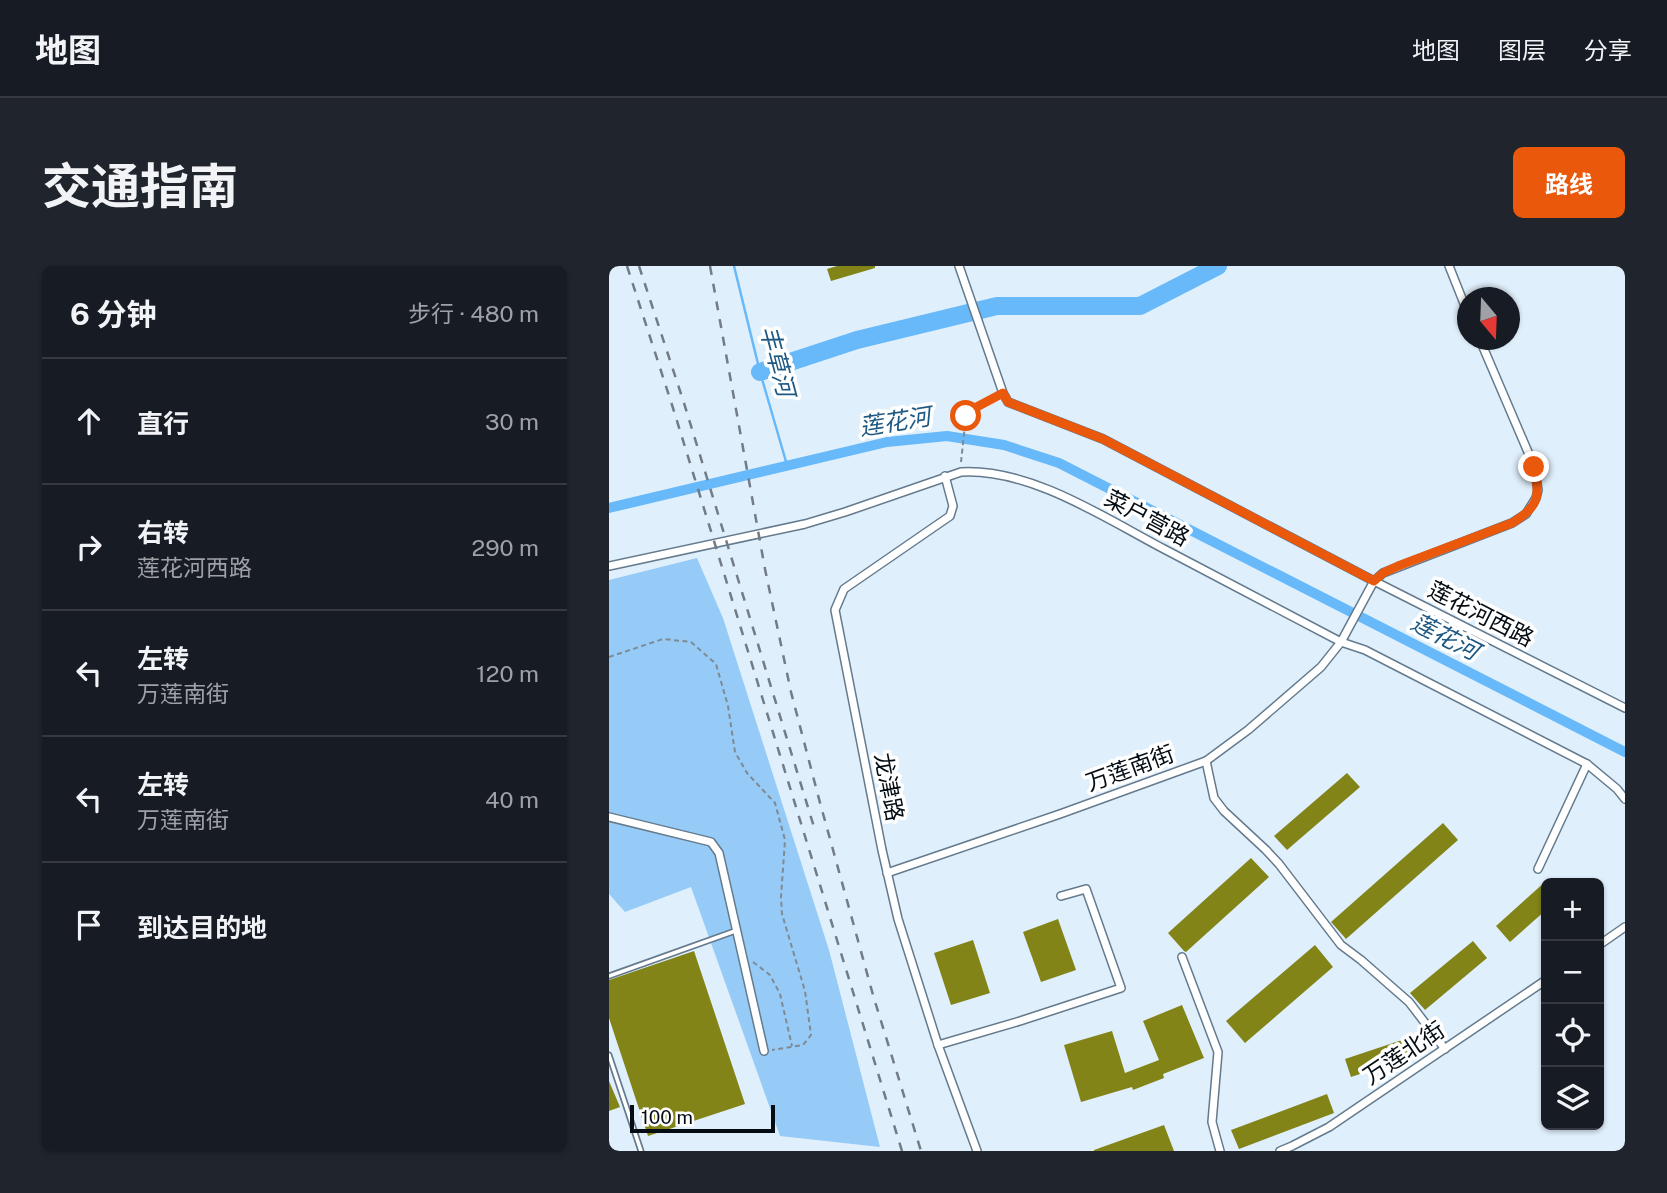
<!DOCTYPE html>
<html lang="zh">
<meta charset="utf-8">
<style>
body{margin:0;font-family:"Public Sans","Noto Sans SC",sans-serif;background:#20242c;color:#f1f3f6}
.controls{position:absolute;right:21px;bottom:21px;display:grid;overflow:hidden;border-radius:10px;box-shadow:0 2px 5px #0004}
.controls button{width:63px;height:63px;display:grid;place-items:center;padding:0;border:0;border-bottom:2px solid #363941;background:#171b24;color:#f1f3f6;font:35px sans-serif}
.compass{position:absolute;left:848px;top:21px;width:63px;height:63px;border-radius:50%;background:#171b24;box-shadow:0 2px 5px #0004;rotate:161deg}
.scale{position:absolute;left:21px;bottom:18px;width:145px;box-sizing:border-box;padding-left:7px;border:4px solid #050d14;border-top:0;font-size:19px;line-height:24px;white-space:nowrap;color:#050d14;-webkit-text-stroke:5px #fff;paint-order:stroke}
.stop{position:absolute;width:21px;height:21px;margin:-16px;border:5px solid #ea580c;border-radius:50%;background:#fff}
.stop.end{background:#ea580c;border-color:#fff;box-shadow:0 2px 7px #0008}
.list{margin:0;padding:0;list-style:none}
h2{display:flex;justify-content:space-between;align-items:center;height:91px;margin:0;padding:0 28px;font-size:30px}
h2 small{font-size:23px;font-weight:400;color:#9ea1a6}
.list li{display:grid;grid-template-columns:46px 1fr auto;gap:21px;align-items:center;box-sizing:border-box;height:126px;padding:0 28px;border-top:2px solid #363941}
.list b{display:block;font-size:26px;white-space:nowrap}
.list p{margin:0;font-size:23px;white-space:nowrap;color:#9ea1a6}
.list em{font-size:23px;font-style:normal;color:#9ea1a6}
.icon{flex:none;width:38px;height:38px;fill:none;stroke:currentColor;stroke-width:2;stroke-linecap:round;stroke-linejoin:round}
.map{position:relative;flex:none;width:1016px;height:885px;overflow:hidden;border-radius:10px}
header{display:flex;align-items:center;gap:42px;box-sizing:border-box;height:98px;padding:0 35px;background:#171b24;border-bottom:2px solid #363941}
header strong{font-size:33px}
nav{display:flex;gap:38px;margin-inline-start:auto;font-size:24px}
.intro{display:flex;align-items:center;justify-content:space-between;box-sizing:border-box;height:168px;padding:0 42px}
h1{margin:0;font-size:49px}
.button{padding:18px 32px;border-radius:10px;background:#ea580c;color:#fff;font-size:24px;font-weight:700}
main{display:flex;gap:42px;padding:0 42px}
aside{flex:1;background:#171b24;border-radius:10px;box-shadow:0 2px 5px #0004}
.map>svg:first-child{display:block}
.green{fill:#96cbf7}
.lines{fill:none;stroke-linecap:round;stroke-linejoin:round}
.stream{stroke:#67b9f9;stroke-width:2.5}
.canal{stroke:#67b9f9;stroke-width:10}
.river{stroke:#67b9f9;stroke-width:18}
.building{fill:#828418}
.lane-casing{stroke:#647a8d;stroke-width:7}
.street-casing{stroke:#647a8d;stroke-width:10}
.path{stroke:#7e8a94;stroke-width:2;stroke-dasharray:5 3.5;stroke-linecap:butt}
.lane{stroke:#fff;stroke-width:3.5}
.street{stroke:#fff;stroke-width:7}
.rail{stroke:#717c86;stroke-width:2.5;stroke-dasharray:9 9;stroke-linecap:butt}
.route{stroke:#ea580c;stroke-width:9}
.labels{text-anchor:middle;stroke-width:7;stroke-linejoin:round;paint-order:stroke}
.street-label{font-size:23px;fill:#050d14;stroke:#fff}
.water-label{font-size:24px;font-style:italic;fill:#1d5882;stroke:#fff}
</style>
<header>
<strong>地图</strong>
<nav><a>地图</a><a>图层</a><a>分享</a></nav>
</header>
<div class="intro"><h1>交通指南</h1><a class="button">路线</a></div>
<main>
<aside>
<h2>6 分钟<small>步行 · 480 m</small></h2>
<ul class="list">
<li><svg class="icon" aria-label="ahead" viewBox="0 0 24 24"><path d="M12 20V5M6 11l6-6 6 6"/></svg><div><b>直行</b></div><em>30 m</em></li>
<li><svg class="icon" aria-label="right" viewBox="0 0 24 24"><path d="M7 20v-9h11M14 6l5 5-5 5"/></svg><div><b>右转</b><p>莲花河西路</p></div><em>290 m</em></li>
<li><svg class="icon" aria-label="left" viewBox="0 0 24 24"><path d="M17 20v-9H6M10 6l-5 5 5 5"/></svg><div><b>左转</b><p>万莲南街</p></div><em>120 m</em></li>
<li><svg class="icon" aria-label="left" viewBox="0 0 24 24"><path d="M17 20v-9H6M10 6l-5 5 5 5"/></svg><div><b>左转</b><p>万莲南街</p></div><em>40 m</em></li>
<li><svg class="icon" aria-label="arrive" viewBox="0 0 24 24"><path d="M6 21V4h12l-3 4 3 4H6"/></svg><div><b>到达目的地</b></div></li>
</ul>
</aside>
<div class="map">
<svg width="1016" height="885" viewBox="0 0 1016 885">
<rect width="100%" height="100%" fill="#e0effc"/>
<path class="green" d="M88 292 114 352 220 684 271 881 171 870 82 621 16 646 0 628V314Z"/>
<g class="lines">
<path class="stream" d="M125 0 151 106 178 199"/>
<path class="canal" d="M0 242 278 176 338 170 395 179 450 197 1016 486"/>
<path class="river" d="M151 106 248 74 388 40H531L609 0"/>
</g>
<g class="building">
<path d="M228 0H266V2L222 15 218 3Z"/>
<path d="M738 507 751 521 678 584 665 570Z"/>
<path d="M834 557 849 574 737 673 722 656Z"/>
<path d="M642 592 660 611 577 686 575 685 559 667Z"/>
<path d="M937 615V644L901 676 887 660Z"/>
<path d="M449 653 467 704 432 716 414 666Z"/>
<path d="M364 674 381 727 342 739 325 687Z"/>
<path d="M864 675 878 692 816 744 801 727Z"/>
<path d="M706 679 724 701 636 777 617 755Z"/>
<path d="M85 685 136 838 39 870 0 752V714Z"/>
<path d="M573 739 595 792 554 808 555 812 524 824 523 821 472 836 455 779 503 765 516 807 550 794 534 755Z"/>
<path d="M796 773 802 791 742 811 736 793Z"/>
<path d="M0 815 11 841 0 845Z"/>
<path d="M718 828 725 847 630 883 622 864Z"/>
<path d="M555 859 565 885H485V884Z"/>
</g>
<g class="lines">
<g class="lane-casing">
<g id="lane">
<path d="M0 710 126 665"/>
<path d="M0 789 32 885"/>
</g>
</g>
<g class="street-casing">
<g id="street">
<path d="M350 0 394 127 399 136 494 173 765 315 1016 442"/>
<path d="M840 0 858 45"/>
<path d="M336 210 344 240 341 250 235 323 226 344 273 584 289 653 329 779 368 885"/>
<path d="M0 300 196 258 236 246 352 206C421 202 496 252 555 283 614 314 673 345 732 376L756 384 978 498 1008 523 1016 533"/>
<path d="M597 495 605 532 615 545 657 584 670 598 732 679 752 694 800 736 836 783"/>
<path d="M0 551 102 576 110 587 155 785"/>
<path d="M929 603 978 498"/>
<path d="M278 607 451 548 597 495 639 464 712 401 732 376 765 315 774 307 903 257 917 248 927 232 929 224 925 200 871 74"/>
<path d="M990 679 1016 661"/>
<path d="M573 691 609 786 603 856 611 885"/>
<path d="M329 779 411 755 512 722 477 623 452 630"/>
<path d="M671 885 683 880 720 861 937 714"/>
</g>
</g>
<g class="path">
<path d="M352 196 357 150 362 144 387 131"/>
<path d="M0 391 54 373 82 376 107 398 119 440 126 486 138 507 166 537 176 574 172 631 173 648 196 725 202 769 194 779 163 784"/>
<path d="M144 696 161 709 171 728 183 780"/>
</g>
<use href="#lane" class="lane"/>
<use href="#street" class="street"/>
<g class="rail">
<path d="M18 0 64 142 293 885"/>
<path d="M30 0 75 137 205 561"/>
<path d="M101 0 156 303 182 426 210 533 264 729 312 885"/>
</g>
</g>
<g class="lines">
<path class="route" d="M357 150 362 144 394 127 399 136 494 173 765 315 774 307 789 300 903 257C931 240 931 230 925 201"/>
</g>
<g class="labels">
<g class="street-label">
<text transform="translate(538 252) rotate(28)" y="8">菜户营路</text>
<text transform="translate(872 348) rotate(27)" y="8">莲花河西路</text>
<text transform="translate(521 502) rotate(-20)" y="8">万莲南街</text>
<text transform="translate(280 521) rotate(79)" y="8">龙津路</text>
<text transform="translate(795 787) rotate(-34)" y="8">万莲北街</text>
</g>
<g class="water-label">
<text transform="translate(168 95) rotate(75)" y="8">丰草河</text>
<text transform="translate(286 156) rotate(-9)" y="8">莲花河</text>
<text transform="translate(836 371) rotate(27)" y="8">莲花河</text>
</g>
</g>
</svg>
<div class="controls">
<button>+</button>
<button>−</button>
<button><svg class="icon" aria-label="locate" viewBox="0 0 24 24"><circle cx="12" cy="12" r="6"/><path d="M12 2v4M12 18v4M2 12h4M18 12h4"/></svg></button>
<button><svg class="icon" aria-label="layers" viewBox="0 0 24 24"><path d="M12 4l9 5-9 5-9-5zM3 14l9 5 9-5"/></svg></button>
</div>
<svg class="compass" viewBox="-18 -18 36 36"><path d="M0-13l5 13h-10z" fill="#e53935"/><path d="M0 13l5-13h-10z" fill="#9ea1a6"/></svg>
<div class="scale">100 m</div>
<div class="stop" style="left:357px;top:150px"></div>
<div class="stop end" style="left:925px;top:201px"></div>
</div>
</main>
